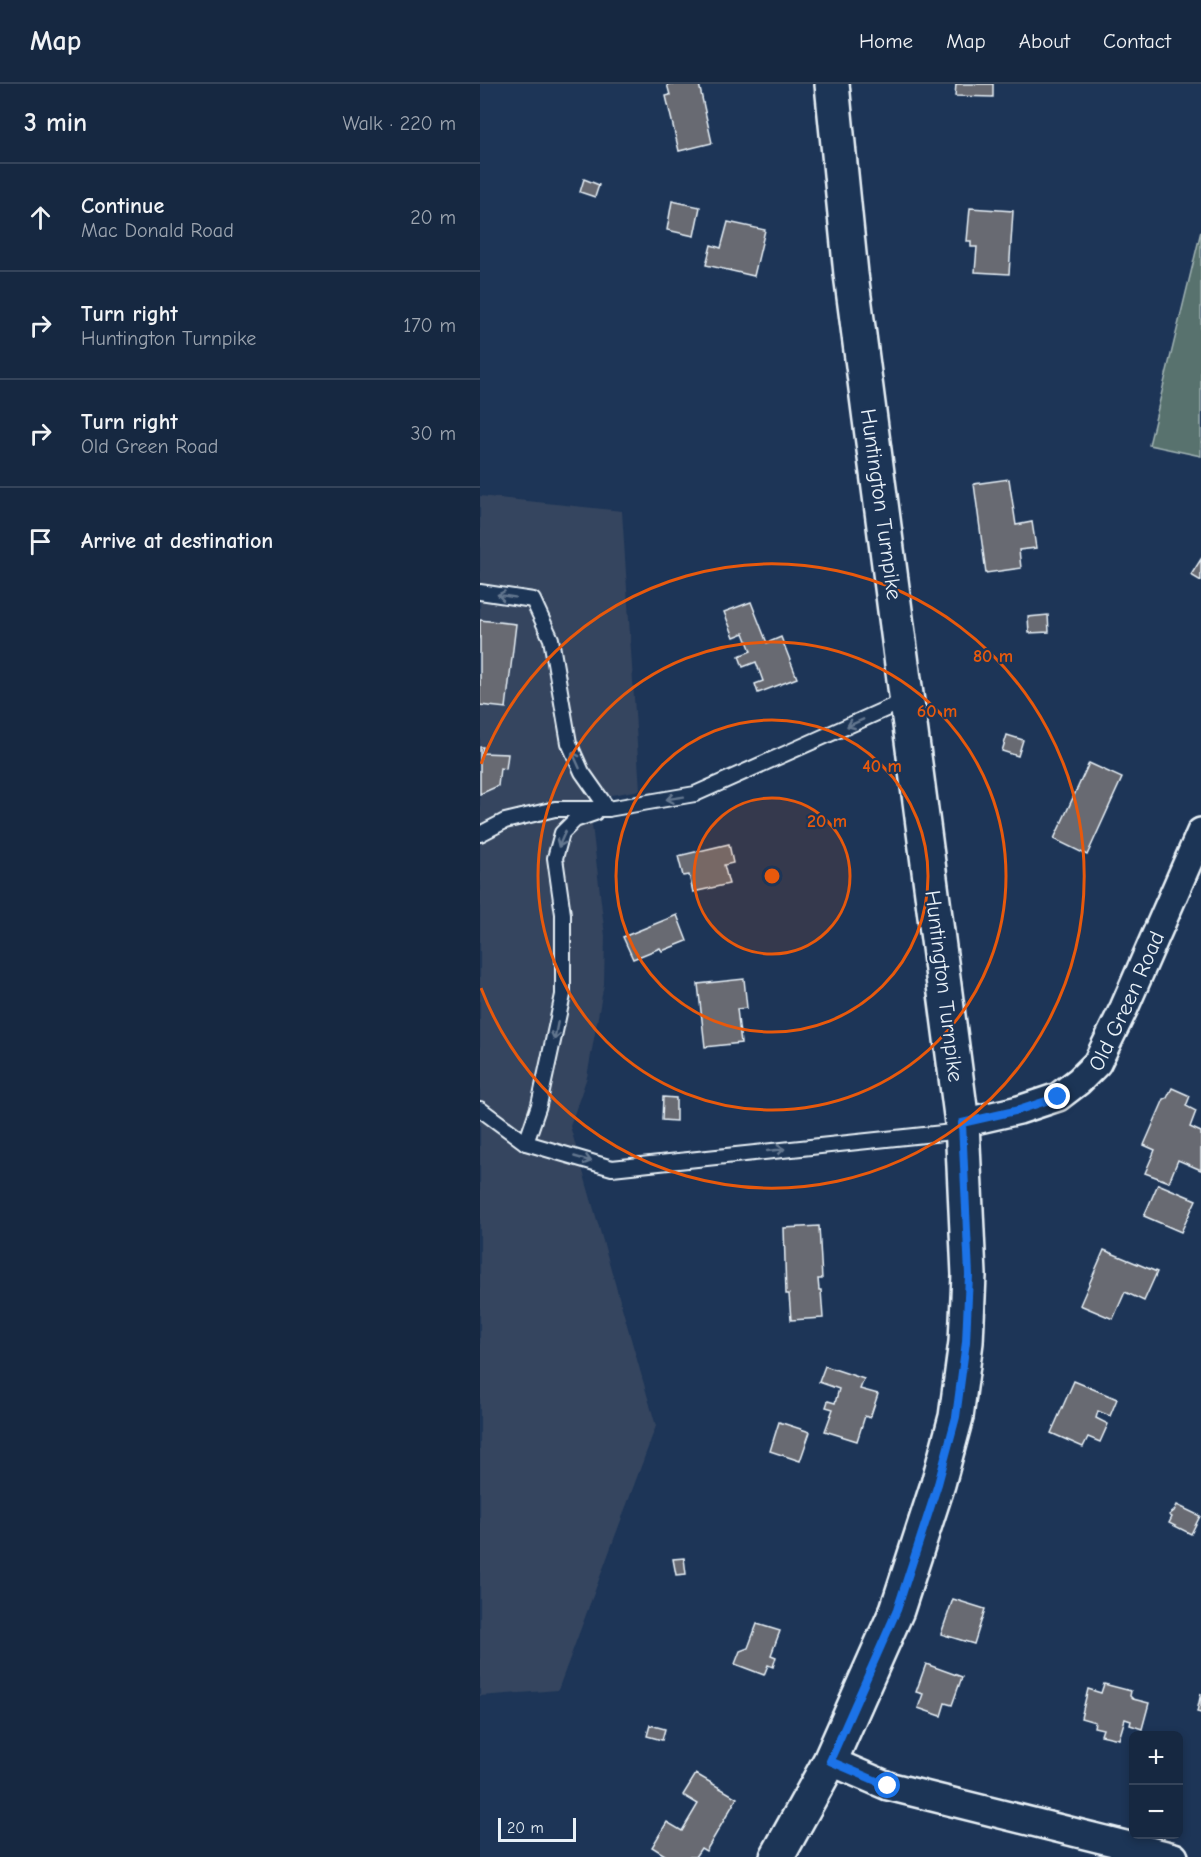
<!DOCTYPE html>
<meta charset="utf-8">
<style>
body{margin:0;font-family:"Comic Neue",sans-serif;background:#23344c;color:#f1f3f6}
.controls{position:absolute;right:18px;bottom:18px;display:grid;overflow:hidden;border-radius:9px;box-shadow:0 3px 9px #0003}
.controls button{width:54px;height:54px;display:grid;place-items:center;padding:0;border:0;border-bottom:2px solid #35445a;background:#162841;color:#f1f3f6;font:30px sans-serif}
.scale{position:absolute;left:18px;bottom:15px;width:78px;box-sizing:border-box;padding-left:6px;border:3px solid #e8f1f8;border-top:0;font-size:16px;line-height:21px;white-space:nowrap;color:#e8f1f8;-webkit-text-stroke:4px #1d3557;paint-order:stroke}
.stop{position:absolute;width:18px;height:18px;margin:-14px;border:4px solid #1a73e8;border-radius:50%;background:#fff}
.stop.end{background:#1a73e8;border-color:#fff;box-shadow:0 2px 6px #0008}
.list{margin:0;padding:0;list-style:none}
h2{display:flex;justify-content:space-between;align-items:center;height:78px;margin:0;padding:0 24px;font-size:26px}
h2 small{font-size:20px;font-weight:400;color:#9ea6b1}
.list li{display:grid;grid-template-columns:39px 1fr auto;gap:18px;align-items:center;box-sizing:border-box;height:108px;padding:0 24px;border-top:2px solid #35445a}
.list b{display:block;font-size:22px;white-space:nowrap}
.list p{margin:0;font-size:20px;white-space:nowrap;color:#9ea6b1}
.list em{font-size:20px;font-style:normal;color:#9ea6b1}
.icon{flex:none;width:33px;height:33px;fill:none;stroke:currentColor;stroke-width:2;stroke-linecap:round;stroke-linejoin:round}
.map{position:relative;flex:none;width:721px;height:1773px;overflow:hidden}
header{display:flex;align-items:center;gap:36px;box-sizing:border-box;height:84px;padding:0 30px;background:#162841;border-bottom:2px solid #35445a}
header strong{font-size:28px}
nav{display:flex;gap:33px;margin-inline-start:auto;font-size:21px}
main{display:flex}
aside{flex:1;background:#162841}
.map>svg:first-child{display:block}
.built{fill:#34455f}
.green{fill:#58726e;stroke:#a0b2b3;stroke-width:1.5}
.building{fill:#686a72;stroke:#e8f1f8;stroke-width:1.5}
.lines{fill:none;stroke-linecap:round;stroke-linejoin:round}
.lane-casing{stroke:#e8f1f8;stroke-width:18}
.street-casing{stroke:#e8f1f8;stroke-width:32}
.secondary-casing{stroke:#e8f1f8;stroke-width:38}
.lane{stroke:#1d3557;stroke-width:14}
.street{stroke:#1d3557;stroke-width:27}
.secondary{stroke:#1d3557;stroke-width:33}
.oneway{stroke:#64778f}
.route{stroke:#1a73e8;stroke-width:8}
.ring{fill:none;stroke:#e8590c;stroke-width:3}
.labels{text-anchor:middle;stroke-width:4.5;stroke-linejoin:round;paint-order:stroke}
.street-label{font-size:22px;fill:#e8f1f8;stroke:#1d3557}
.centre{fill:#e8590c;stroke:#1d3557;stroke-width:3}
.ring-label{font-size:18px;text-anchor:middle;font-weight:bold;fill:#e8590c;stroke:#1d3557;stroke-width:4.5;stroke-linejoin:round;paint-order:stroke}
</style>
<header>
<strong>Map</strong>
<nav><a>Home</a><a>Map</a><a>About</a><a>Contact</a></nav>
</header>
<main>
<aside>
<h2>3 min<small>Walk · 220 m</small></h2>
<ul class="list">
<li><svg class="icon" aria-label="ahead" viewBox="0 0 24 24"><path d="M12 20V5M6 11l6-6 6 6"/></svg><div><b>Continue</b><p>Mac Donald Road</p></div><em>20 m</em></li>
<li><svg class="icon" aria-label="right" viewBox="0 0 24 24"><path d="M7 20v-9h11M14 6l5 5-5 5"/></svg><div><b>Turn right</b><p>Huntington Turnpike</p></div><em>170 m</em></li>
<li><svg class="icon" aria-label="right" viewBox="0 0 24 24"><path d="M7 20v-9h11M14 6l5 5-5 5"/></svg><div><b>Turn right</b><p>Old Green Road</p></div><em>30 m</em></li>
<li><svg class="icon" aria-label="arrive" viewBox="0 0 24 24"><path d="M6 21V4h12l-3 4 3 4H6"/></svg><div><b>Arrive at destination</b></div></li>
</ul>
</aside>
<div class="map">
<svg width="721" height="1773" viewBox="0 0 721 1773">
<rect width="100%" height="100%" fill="#1d3557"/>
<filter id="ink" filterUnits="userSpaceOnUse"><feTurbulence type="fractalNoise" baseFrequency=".0167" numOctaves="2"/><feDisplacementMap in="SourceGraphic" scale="12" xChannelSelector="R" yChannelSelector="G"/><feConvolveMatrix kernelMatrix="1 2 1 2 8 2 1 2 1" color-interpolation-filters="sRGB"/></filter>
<g filter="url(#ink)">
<path class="built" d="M0 412 142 427 160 706 109 715 125 852 124 900 107 993 90 1042 176 1342 78 1606 0 1612Z"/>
<path class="green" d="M721 147V372L669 361Z"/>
<g class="building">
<path d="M187 0H219L232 59 199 67 186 12 190 11Z"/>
<path d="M476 0H513V13L475 12Z"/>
<path d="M104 95 119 101 115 113 100 108Z"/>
<path d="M192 117 220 123 214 152 187 146Z"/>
<path d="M490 124 533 127 529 190 495 188 497 163H491V157H487Z"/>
<path d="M248 138 285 146 274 192 226 181 231 161 241 164Z"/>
<path d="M529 395 536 441 552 438 556 464 539 466 541 484 506 489 494 400Z"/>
<path d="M721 475V497L711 491Z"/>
<path d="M271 518 287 559 301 553 317 594 278 609 275 600 283 597 276 578 263 583 259 572 271 567 264 549 254 553 244 528Z"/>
<path d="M568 531 569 548 549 549 548 533Z"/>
<path d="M0 536 36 540 26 624 0 621Z"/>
<path d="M527 651 543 656 538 672 522 667Z"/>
<path d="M0 663H3L2 669 28 670 26 685 20 684 18 702 0 710Z"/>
<path d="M609 679 642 694 607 771 574 755Z"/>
<path d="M249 760 253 779 244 781 249 800 213 808 209 791 203 792 198 772Z"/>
<path d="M197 831 207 857 182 867 180 864 153 875 143 853Z"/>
<path d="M264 895 267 924 257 925 261 959 225 963 218 900Z"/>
<path d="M692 1004 710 1012 706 1022 716 1027 710 1043 721 1048V1086L698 1076 689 1098 665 1089 675 1066 664 1061 684 1015 687 1014Z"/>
<path d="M183 1013 196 1014V1037L182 1036Z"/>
<path d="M678 1100 716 1116 701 1148 664 1132Z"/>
<path d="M339 1142 342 1195H338L339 1206H341L343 1234 311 1236 309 1210H306L304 1144Z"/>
<path d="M624 1166 677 1188 664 1217 645 1208 633 1235 600 1221Z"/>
<path d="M345 1282 384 1295 380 1305 398 1310 390 1334 385 1332 377 1357 345 1347 353 1325 346 1323 348 1317 355 1319 359 1305 339 1298Z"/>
<path d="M594 1297 637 1315 630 1332 618 1327 616 1334 628 1340 620 1358 608 1353 603 1363 571 1349Z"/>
<path d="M299 1338 330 1348 320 1377 290 1367Z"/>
<path d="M697 1421 720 1432 711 1450 689 1439 692 1433 689 1431 694 1427Z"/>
<path d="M204 1474 206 1490 196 1491 193 1475Z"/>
<path d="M473 1515 505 1525 494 1560 461 1550Z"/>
<path d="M277 1540 300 1547 291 1571 296 1573 293 1583 288 1581 284 1591 255 1580 260 1567 268 1564Z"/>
<path d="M446 1580 482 1593 472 1621 465 1619 461 1632 438 1624 443 1610 436 1608Z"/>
<path d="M624 1600 651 1607 650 1612 653 1615 669 1619 662 1645 650 1641 651 1637 645 1635 639 1655 621 1651 623 1645 614 1643 615 1638 601 1634 608 1605 621 1609Z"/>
<path d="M721 1609V1629L717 1628Z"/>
<path d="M170 1641 185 1645 182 1656 167 1652Z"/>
<path d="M216 1690 257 1714 226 1767 221 1764 215 1773H188L172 1763 187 1738 202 1747 218 1720 203 1711Z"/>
</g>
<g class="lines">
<g class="lane-casing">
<g id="lane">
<path d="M0 508 53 516 71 555 89 659 102 688 128 725"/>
<path d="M0 750 25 737 75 725H128L215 710 426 616"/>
<path d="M0 1025 46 1059 132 1084 482 1047"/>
<path d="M46 1059 59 1021 83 911V830L75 774 82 749 95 736 115 729"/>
</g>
</g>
<g class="street-casing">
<g id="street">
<path id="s1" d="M482 1039 539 1026 578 1013 599 997 617 979 644 924 721 748"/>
<path d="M350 1677 408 1702 694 1773"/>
</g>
</g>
<g class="secondary-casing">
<path id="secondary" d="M297 1773 350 1677 417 1526 458 1400 476 1333 486 1258 489 1191 482 1039 371 190 352 0"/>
</g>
<use href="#lane" class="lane"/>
<use href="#street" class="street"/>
<use href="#secondary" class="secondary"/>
</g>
<defs><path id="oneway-shaft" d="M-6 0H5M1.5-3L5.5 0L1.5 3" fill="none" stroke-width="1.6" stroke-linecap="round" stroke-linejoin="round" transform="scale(1.5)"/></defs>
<g class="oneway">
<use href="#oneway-shaft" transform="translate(26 512) rotate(-171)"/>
<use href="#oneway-shaft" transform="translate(375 639) rotate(156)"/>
<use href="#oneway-shaft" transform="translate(96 676) rotate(-114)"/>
<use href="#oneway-shaft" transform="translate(195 714) rotate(171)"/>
<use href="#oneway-shaft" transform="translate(82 755) rotate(113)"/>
<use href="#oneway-shaft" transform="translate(76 947) rotate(101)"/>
<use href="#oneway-shaft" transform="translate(296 1066) rotate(-6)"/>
<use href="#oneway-shaft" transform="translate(103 1075) rotate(16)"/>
</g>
</g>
<g class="lines" filter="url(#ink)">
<path class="route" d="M408 1702 350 1677 417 1526 458 1400 476 1333 486 1258 489 1191 482 1039 539 1026 578 1013"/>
</g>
<circle cx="292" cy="792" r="78" fill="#e8590c" fill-opacity=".12"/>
<g class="ring">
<circle cx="292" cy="792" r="78"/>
<circle cx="292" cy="792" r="156"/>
<circle cx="292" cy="792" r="234"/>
<path d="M1 680A312 312 0 1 1 1 904"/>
</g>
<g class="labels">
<g class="street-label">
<text transform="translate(402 420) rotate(82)" y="8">Huntington Turnpike</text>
<text transform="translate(465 902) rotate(83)" y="8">Huntington Turnpike</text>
<text dy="8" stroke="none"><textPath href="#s1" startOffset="220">Old Green Road</textPath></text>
</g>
</g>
<circle cx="292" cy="792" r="9" class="centre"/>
<g class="ring-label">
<text x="513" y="578">80 m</text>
<text x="457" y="633">60 m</text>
<text x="402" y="688">40 m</text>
<text x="347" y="743">20 m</text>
</g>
</svg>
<div class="controls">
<button>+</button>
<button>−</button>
</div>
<div class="scale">20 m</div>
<div class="stop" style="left:408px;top:1702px"></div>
<div class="stop end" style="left:578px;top:1013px"></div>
</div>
</main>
